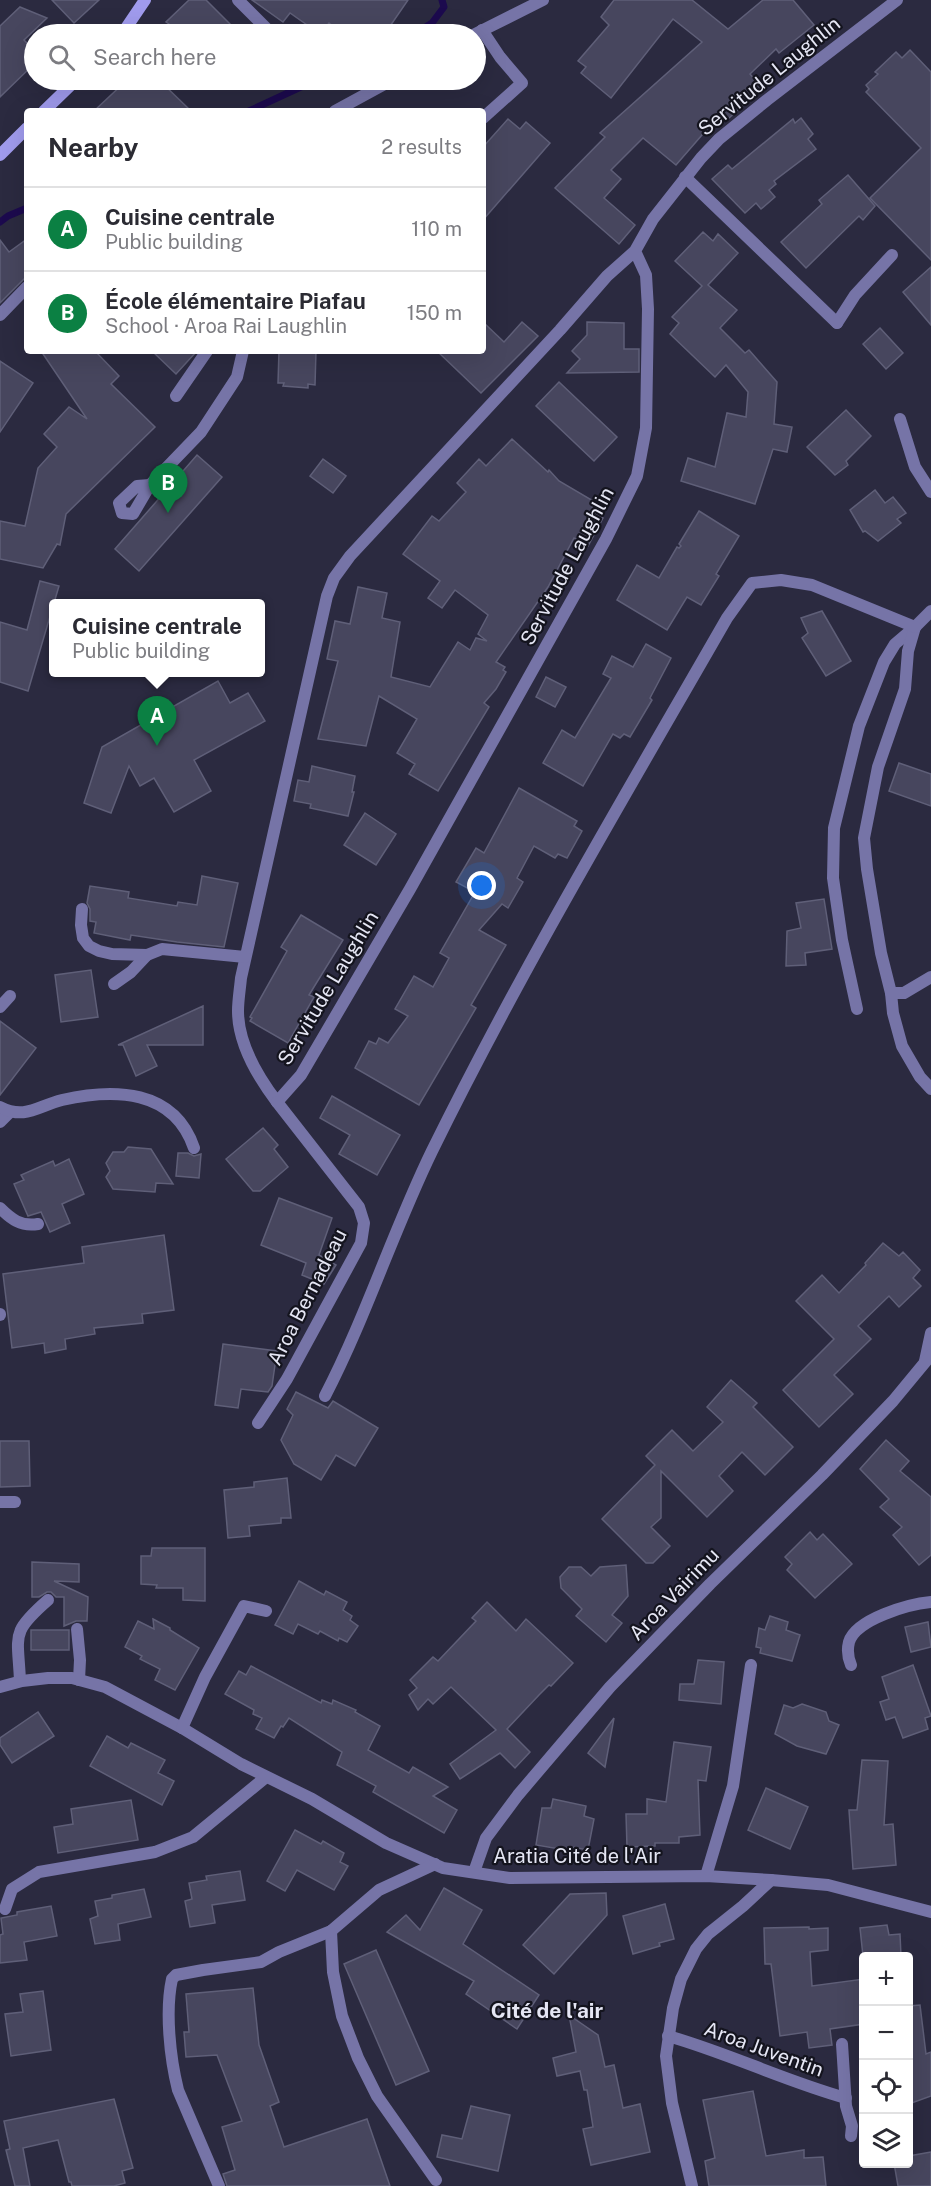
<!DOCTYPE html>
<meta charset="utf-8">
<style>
body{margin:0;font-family:"Public Sans",sans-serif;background:#f7f7f7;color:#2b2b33}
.controls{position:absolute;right:18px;bottom:18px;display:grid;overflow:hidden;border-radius:6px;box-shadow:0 6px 24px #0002}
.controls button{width:54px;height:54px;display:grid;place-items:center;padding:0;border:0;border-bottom:2px solid #e1e1e2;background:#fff;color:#2b2b33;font:30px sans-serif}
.you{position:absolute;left:482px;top:886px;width:21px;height:21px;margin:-15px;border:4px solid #fff;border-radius:50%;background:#1a73e8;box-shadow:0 0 0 9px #1a73e833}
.badge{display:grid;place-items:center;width:39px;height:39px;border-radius:50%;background:#0b8043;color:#fff;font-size:20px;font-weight:700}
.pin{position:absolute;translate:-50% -50px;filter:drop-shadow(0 2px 3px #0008)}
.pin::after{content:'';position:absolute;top:32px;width:21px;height:18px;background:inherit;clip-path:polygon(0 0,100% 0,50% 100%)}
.popup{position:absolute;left:49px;top:599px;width:216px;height:78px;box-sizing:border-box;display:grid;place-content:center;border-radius:6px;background:#fff;filter:drop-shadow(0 2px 4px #0005);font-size:20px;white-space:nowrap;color:#7c7c81}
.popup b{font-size:22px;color:#2b2b33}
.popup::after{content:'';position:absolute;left:50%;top:100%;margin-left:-12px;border:12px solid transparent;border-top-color:#fff}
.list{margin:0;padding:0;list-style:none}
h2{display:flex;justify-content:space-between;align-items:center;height:78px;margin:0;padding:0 24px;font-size:26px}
h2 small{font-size:20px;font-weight:400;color:#7c7c81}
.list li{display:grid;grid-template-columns:39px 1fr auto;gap:18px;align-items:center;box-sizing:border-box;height:84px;padding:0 24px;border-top:2px solid #e1e1e2}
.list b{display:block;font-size:22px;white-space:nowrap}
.list p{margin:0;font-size:20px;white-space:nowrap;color:#7c7c81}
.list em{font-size:20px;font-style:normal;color:#7c7c81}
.icon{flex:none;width:33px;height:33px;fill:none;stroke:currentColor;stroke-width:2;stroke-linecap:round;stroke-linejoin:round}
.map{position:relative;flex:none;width:931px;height:2186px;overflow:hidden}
.search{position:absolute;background:#fff;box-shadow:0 6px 24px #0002;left:24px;top:24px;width:462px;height:66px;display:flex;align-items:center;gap:15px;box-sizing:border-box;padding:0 21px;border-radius:33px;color:#7c7c81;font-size:22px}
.panel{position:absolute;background:#fff;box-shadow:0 6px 24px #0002;left:24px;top:108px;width:462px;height:246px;border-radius:6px}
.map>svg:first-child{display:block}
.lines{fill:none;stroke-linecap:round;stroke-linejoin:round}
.stream{stroke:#1c0a4e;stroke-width:7}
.building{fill:#47465e;stroke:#5f5f78;stroke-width:1.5}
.lane{stroke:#7674a7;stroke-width:12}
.street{stroke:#7674a7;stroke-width:12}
.secondary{stroke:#a09bed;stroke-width:12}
.labels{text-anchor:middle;stroke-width:4.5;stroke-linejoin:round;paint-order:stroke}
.street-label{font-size:20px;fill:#e5e6f4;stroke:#14141e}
.neighbourhood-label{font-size:21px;font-weight:bold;fill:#e5e6f4;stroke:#14141e}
</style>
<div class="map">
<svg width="931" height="2186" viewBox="0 0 931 2186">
<rect width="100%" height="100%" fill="#2b2a40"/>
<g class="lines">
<g class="stream">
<path d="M415 34 432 23 444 7 442 0"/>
<path d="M249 111 316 80"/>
<path d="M0 222 8 216 27 208"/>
</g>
</g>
<g class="building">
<path d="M52 0H99L74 23Z"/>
<path d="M189 0H206L240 34H158L169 24 166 22Z"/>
<path d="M252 0H408L386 32 375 34H343L329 23 320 34 290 13 283 22Z"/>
<path d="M614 0H692L728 29 763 0H793L814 25 779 53 776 49 750 74 762 88 728 119 722 112 676 165 643 138 611 170 621 179 604 198 635 225 619 244 555 188 605 137 600 133 702 42 673 19 611 98 581 73 586 67 578 61 609 25 601 17Z"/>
<path d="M20 7 47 18 24 40 34 50V64L0 97V26Z"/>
<path d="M910 50 931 72V260L870 198 921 148 866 92 869 89 866 85 878 74 875 72 896 52 902 58Z"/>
<path d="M127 80H159L191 111H94Z"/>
<path d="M801 118 813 134 808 139 816 149 774 181 776 184 769 190 775 197 761 209 756 203 745 213 712 179 728 165 732 169 793 119 795 123Z"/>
<path d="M508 119 520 129 526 122 550 143 483 220V147Z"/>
<path d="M848 175 875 206 863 220 859 216 806 268 781 242 822 204 819 200Z"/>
<path d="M703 232 713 241 718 234 738 253 708 285 737 310 720 328 745 353 749 350 777 382 774 424 792 427 787 452 773 449 755 504 681 481 688 458 715 467 727 413 746 417 748 392 726 365 715 377 670 334 679 323 672 317 702 286 675 261Z"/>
<path d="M27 239V276L0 303V240L9 252Z"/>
<path d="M931 267V325L903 292Z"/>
<path d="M483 322 504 342 522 322 538 336 481 393 437 351H483Z"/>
<path d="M587 322 624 323V349H639V372L567 373 580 359 572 351 587 335Z"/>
<path d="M880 328 903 353 886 369 863 344Z"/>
<path d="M41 351H95L119 376 111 384 155 427 66 514 60 545 57 544 43 568 0 559V521L25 526 38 468 57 447 44 434 69 407 87 419Z"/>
<path d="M152 351H197L176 374Z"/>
<path d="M279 351H316L315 385 308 384V388L283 386 284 383H278Z"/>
<path d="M0 361 33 383 0 432Z"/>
<path d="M559 382 617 437 594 461 536 406Z"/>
<path d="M846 410 871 436 846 461 848 465 835 475 807 447Z"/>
<path d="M512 439 548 472 549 470 559 481 595 502 591 510 603 518 588 546 574 538 548 587 496 662 505 667 503 670 506 672 496 689 484 703 489 707 438 791 409 774 415 764 397 753 417 719 379 696 366 746 318 739 338 661 327 659 335 621 350 624 358 587 387 593 382 618 400 622 391 677 430 687 458 642 470 650 476 638 487 641 478 634 488 615 455 590 442 608 428 598 440 581 403 554 432 516 439 521 466 492 457 483 479 459 486 466Z"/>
<path d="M197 455 222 477 139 571 115 549Z"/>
<path d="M323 459 346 476 333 493 310 476Z"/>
<path d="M875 490 885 503 893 497 906 513 897 519 901 523 878 541 865 531 863 532 850 510Z"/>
<path d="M699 511 739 536 716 574 719 576 701 605 687 597 667 630 617 600 637 565 659 578 677 547 679 548 681 546 679 544Z"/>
<path d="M40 581 59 586 28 691 0 682V622L27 630Z"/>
<path d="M822 611 851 661 826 676 802 638 808 633 801 618Z"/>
<path d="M646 644 671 658 650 698 652 700 630 737 624 734 620 738 613 734 583 786 543 763 562 730 575 738 611 678 603 674 612 656 633 667Z"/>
<path d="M546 677 566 687 555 707 536 697Z"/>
<path d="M218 681 230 703 248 693 265 721 194 760 211 791 174 812 154 778 140 786 129 766 111 813 84 803 102 747Z"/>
<path d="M899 763 931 774V806L889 791Z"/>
<path d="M312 766 355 776 352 792H354L348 816 310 808 311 804 294 801 298 780 309 782Z"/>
<path d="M519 788 577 821 574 826 582 831 567 858 558 854 555 858 534 846 517 878 523 882 508 908 502 904 479 930 506 945 471 1005 476 1008 419 1105 355 1068 369 1041 376 1044 379 1038 388 1043 408 1016 395 1009 414 976 433 987 449 958 440 953 475 892 456 882 476 848 484 853Z"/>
<path d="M365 813 396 834 376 865 344 845Z"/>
<path d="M202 876 238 883 224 947 177 942 131 935 130 940 94 933 96 922 90 921V909L87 903 90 886 129 892 128 898 177 906 178 902 197 905Z"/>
<path d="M824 899 832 949 805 953 806 965 786 966 787 931 801 928 796 903Z"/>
<path d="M301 915 343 940 309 995 314 997 288 1043 250 1021 252 1018 250 1017 287 951 281 947Z"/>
<path d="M91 970 98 1017 61 1022 55 975Z"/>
<path d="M203 1006V1045H147L157 1066 136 1076 123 1045H118Z"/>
<path d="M0 1021 36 1048 0 1095Z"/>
<path d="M332 1096 400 1135 377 1175 339 1154 350 1135 320 1118Z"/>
<path d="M263 1128 278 1145 274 1149 288 1167 260 1191H253L226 1159Z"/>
<path d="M128 1147 151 1149 173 1184 156 1183 155 1192 113 1189 106 1177 110 1171 106 1163 113 1152H124Z"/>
<path d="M178 1153H188L194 1156 201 1154 199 1178 176 1176Z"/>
<path d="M69 1159 84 1194 62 1204 70 1223 50 1232 41 1212 28 1216 14 1184 24 1180 21 1175 53 1161 55 1166Z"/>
<path d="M279 1198 332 1218 319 1255 336 1265 324 1284 302 1275 306 1263 261 1245Z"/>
<path d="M164 1235 174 1310 142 1314 143 1323 94 1328 95 1334 65 1339 66 1349 45 1353 44 1343 12 1348 3 1274 84 1263 82 1247Z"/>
<path d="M883 1243 899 1256 903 1252 920 1270 913 1278 921 1286 899 1307 889 1296 858 1326 871 1339 834 1375 853 1394 819 1427 783 1390 834 1339 796 1301 822 1275 839 1293 866 1265 865 1263Z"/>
<path d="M223 1344 277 1351 272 1386 268 1392 241 1389 238 1408 215 1405Z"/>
<path d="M731 1380 757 1403 753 1407 793 1447 765 1475 742 1452 719 1476 733 1491 707 1517 661 1471V1518L651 1527 670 1546 653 1563H646L602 1519 655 1465 646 1456 672 1430 693 1451 723 1422 707 1407Z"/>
<path d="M296 1392 328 1408 333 1401 378 1428 355 1466 336 1455 321 1480 294 1464 281 1440 293 1415 287 1409Z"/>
<path d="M886 1440 909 1461 900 1471 931 1497V1555L919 1565 893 1535 902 1527 880 1507 889 1499 860 1469Z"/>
<path d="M0 1441H29L30 1486 0 1487Z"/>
<path d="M287 1478 291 1518H281V1523L249 1526 250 1536 228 1538 224 1490 254 1487V1482Z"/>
<path d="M810 1532 817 1540 823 1534 852 1564 815 1598 787 1570 792 1564 785 1557Z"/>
<path d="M152 1548H205V1601L183 1600V1588H156L157 1585 141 1584V1556H151Z"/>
<path d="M32 1562 79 1564V1582L54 1581 88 1597 87 1621H76L64 1626V1597H56L51 1592H47L39 1597H32Z"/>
<path d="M626 1565 628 1596 612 1615 622 1623 606 1642 576 1616 582 1609 561 1588 560 1577 569 1567H581L591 1576 600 1567Z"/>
<path d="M299 1581 324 1595 326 1591 347 1602 343 1610 352 1616 350 1620 358 1626 347 1642 339 1638 338 1641 320 1631 318 1634 298 1624 293 1634 275 1625Z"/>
<path d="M487 1602 516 1631 526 1619 573 1663 551 1686 549 1685 539 1695 507 1729 530 1752 515 1768 500 1753 460 1779 450 1764 496 1730 451 1687 433 1704 428 1699 418 1710 409 1695 417 1688 410 1680 433 1657 438 1661 476 1621 472 1618Z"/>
<path d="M770 1616 788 1622 786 1630 800 1635 792 1661 760 1653 761 1648 756 1647 759 1628 765 1630Z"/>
<path d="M153 1619 170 1628V1630L199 1648 175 1690 155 1680 160 1669 140 1659 142 1656 125 1647 138 1621 154 1629Z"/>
<path d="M928 1622 931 1647 911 1652 905 1627Z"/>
<rect x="31" y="1630" width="38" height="20"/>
<path d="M698 1660 724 1662 721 1704 679 1700 680 1684H694Z"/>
<path d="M913 1665 931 1716 925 1718 928 1729 903 1738 895 1717 886 1720 880 1702 889 1699 882 1677Z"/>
<path d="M251 1666 321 1703 322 1700 332 1704 333 1700 356 1710 355 1712 380 1726 368 1750 409 1773 413 1767 448 1787 433 1796 457 1810 444 1833 373 1792 376 1786 337 1765 342 1752 289 1718 283 1727 281 1726 274 1738 256 1729 262 1718 253 1714 254 1710 225 1694 239 1671 246 1675Z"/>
<path d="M802 1704 826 1712 829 1721 839 1725 826 1754 797 1746 775 1734 784 1705 793 1708Z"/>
<path d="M38 1712 54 1736 12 1763 0 1745V1738Z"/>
<path d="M614 1718 605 1767 588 1753Z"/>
<path d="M107 1736 128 1748 131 1743 165 1760 158 1773 174 1781 162 1805 90 1766Z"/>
<path d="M674 1742 711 1747 706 1781 698 1780 700 1835 679 1837V1843H655V1846L627 1847 626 1814H647V1799L666 1802Z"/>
<path d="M862 1760 888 1761 884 1825 893 1824 896 1865 853 1869 849 1810H857Z"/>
<path d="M766 1788 808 1807 790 1849 748 1830Z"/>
<path d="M553 1799 586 1806 584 1816 594 1819 588 1850 572 1847 571 1851 536 1845 542 1808H551Z"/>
<path d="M131 1800 138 1840 58 1853 54 1827 73 1824 71 1809Z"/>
<path d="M295 1830 321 1844 323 1841 344 1853 340 1862 348 1866 334 1890 297 1870 285 1891 267 1881Z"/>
<path d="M240 1871 245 1900 212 1905 215 1923 190 1927 185 1901 192 1899 189 1883 207 1880 206 1876Z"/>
<path d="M444 1888 482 1910 463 1944 539 1995 517 2029 466 1994 474 1981 387 1932 406 1915 420 1930Z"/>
<path d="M144 1889 151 1917 118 1924 120 1940 95 1944 90 1919 98 1916 95 1901 112 1898V1895Z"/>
<path d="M606 1893 607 1915 554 1974 523 1945 570 1894Z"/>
<path d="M665 1904 674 1939 659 1943 660 1946 633 1954 623 1916Z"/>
<path d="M51 1906 57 1936 24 1942 27 1960 0 1963V1935L3 1934 1 1918 17 1915V1912Z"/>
<path d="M887 1925 889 1935 900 1934 901 1956H863L860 1928Z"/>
<path d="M809 1927V1929L828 1928V1950L810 1952 812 1986 864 1979V2024L830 2029 832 2045 809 2048 807 2032 780 2036 771 1964H765L764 1928Z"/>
<path d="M376 1950 429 2071 396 2085 344 1964Z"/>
<path d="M253 1988 259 2045 279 2102 270 2106 284 2147 367 2119 390 2186H227L223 2174 235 2170 222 2127 242 2121 217 2055 186 2057 184 2032H189L186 1994Z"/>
<path d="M43 1991 51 2050 11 2056 5 2014 23 2012 20 1994Z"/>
<path d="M920 2005 926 2054 931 2052V2096L909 2104V2006Z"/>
<path d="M569 2015 598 2035 605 2067 614 2065 623 2108 640 2104 650 2152 591 2165 583 2129 593 2127 587 2090H584L580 2071 557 2076 553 2058 576 2052Z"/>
<path d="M753 2091 766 2156 804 2150V2158L823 2157 826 2186H709L705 2161 715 2158 703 2100Z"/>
<path d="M114 2099 133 2168 122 2171 125 2183 114 2186H72L71 2182H69L58 2140 23 2148 30 2186H15L6 2150 10 2149 4 2121Z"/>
<path d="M471 2106 510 2115 498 2171 437 2157 442 2135 462 2139Z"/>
<path d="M931 2152V2186H898L894 2163H909V2156Z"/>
</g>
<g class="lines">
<g class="lane">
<path d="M837 323 855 295 892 255"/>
<path d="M114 984 131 972 147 955"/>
<path d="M0 1007 10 996"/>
<path d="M857 1009 842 940 833 878 834 828 859 726 884 662 895 644 915 627"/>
<path d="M0 1122 10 1112"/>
<path d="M0 1208C11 1219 21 1227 38 1224"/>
<path d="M925 1361 931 1333"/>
<path d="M0 1502H15"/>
<path d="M77 1629 80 1660 79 1680"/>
<path d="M20 1681C18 1634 10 1633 48 1600"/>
</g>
<g class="street">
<path d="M238 0 272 34"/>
<path d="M482 30 500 57 522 83 483 118"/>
<path d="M475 34 543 0"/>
<path d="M335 111 392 80"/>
<path d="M685 177 837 323"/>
<path d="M635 251 646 275 648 309 646 428 637 476 606 539 410 889 301 1075 277 1102C258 1077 238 1044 238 1011 238 1000 240 989 241 978L327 596 334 578 350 556 560 330 607 276 635 251 653 219 701 158 719 139 767 100 897 0"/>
<path d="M0 315 27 287"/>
<path d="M176 396 207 351"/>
<path d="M900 419 915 467 931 492"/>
<path d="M150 485 201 432 237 377 243 351"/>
<path d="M150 485 133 514 122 513 119 503 137 486Z"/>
<path d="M915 627 908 651 905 689 878 767 864 838 867 869 881 953 891 993 893 1013 902 1046 920 1077 931 1089"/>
<path d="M915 627 931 611"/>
<path d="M82 909 81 925 83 938 89 946 99 951 112 954 147 955 162 949 245 957"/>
<path d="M891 993H904L931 977"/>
<path d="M0 1107C25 1120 38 1106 62 1100 114 1088 174 1089 194 1148"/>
<path d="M0 1314V1315"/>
<path d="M325 1396C366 1317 393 1231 432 1151 522 968 626 794 727 618L752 583 781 580 812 585 915 627"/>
<path d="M258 1423 287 1379 361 1243 364 1223 359 1207 277 1102"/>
<path d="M851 1665C848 1658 847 1650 849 1642 856 1619 909 1604 931 1602"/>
<path d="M0 1687 22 1681 48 1678H72L105 1687 182 1728 241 1764 312 1799 386 1843 443 1868 510 1878 706 1876 771 1880 828 1885 931 1912"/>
<path d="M182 1728 205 1677 244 1606 266 1611"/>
<path d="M474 1872 486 1838 518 1795 610 1687 710 1584 822 1475 893 1401 931 1355"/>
<path d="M706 1876 733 1786 751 1665"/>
<path d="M5 1909 12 1889 39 1872 155 1852 193 1837 266 1777"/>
<path d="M331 1931 333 1972 342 2016 358 2058 377 2096 436 2180"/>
<path d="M668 2036C728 2053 785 2081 846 2098"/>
<path d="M842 2044 846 2106 852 2126 851 2136"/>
<path d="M219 2186 178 2090C170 2058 165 2011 172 1979L176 1975 203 1970 261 1962 279 1952 331 1931 379 1890 435 1864"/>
<path d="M692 2186 672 2103 666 2056 673 2008 681 1979 696 1949 708 1934 743 1906 771 1880"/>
</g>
<g class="secondary">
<path d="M122 34 145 0"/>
<path d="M44 111 76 80"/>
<path d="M0 155 27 128"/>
</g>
</g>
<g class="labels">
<g class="street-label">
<text transform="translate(769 76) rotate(-39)" y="7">Servitude Laughlin</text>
<text transform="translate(567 566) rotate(-62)" y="7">Servitude Laughlin</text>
<text transform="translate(328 988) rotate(-59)" y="7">Servitude Laughlin</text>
<text transform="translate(307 1297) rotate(-63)" y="7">Aroa Bernadeau</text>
<text transform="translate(674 1594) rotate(-46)" y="7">Aroa Vairimu</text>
<text x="577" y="1863">Aratia Cité de l'Air</text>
<text transform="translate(764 2049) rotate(20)" y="7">Aroa Juventin</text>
</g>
<g class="neighbourhood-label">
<text x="547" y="2018">Cité de l'air</text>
</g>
</g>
</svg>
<div class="controls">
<button>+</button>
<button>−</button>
<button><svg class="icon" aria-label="locate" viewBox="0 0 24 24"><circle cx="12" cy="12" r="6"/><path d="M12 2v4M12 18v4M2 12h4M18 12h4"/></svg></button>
<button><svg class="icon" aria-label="layers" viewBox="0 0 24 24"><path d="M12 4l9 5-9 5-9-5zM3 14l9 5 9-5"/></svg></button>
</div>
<div class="you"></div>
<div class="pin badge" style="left:157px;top:746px">A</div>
<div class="popup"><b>Cuisine centrale</b>Public building</div>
<div class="pin badge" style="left:168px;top:513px">B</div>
<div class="search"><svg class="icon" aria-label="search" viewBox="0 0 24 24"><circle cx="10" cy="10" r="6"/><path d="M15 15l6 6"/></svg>Search here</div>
<section class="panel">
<h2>Nearby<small>2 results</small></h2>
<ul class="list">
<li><span class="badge">A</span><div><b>Cuisine centrale</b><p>Public building</p></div><em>110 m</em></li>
<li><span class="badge">B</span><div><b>École élémentaire Piafau</b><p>School · Aroa Rai Laughlin</p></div><em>150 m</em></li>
</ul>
</section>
</div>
